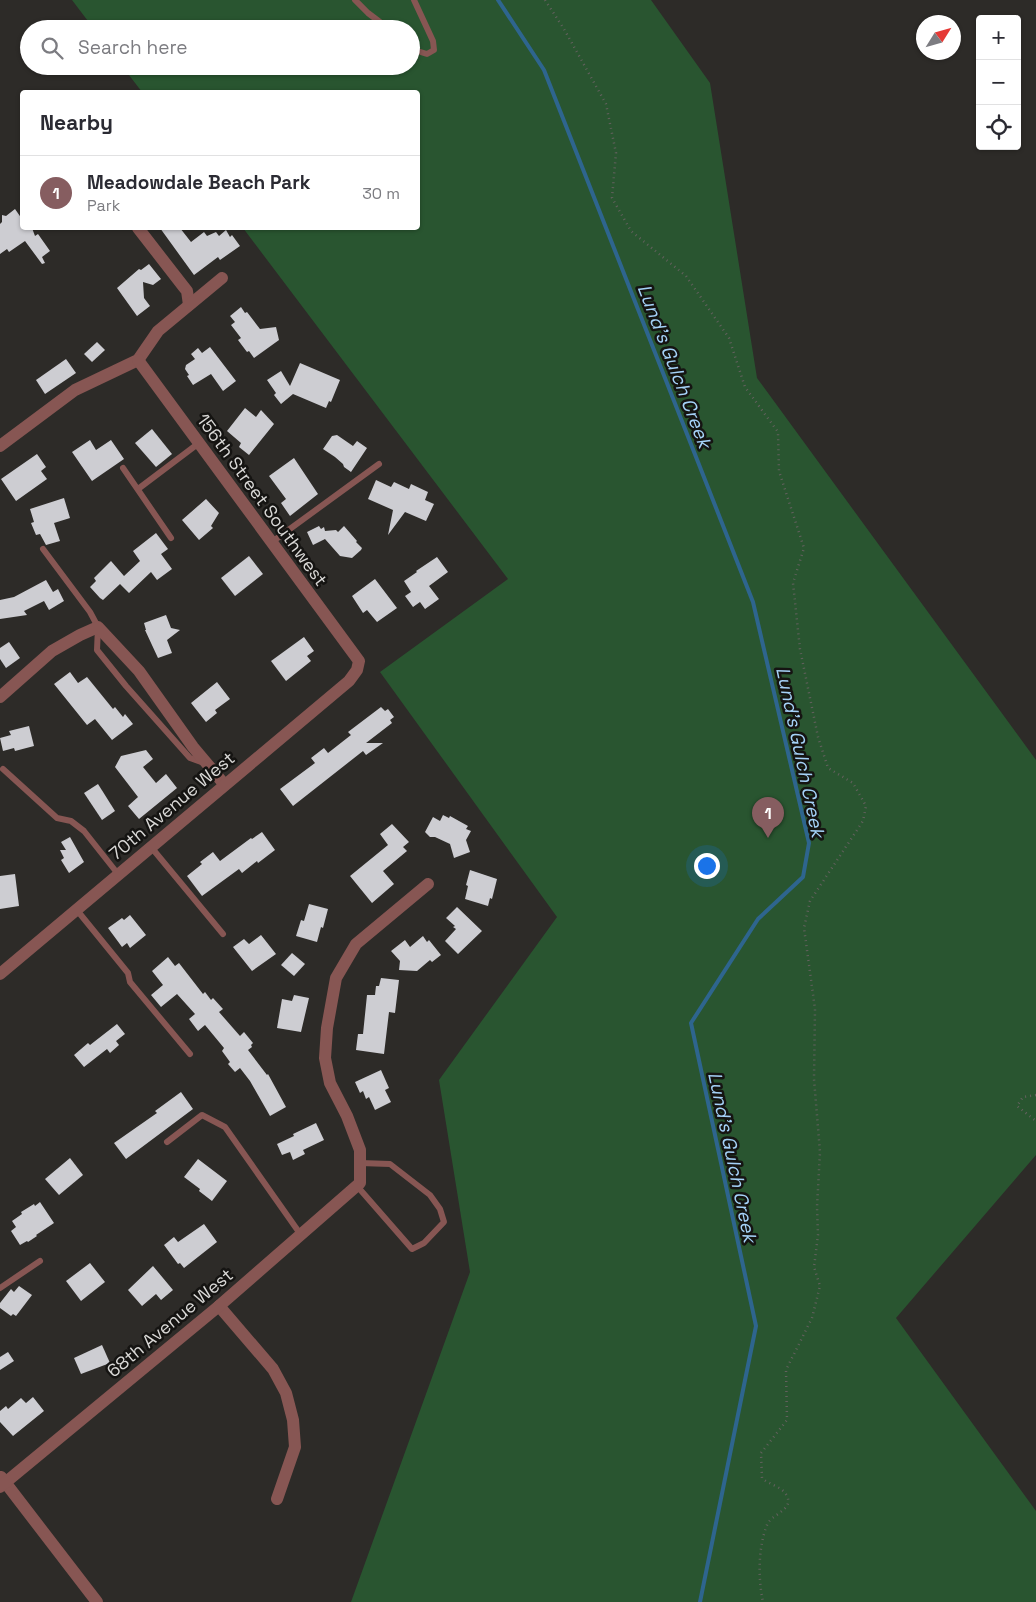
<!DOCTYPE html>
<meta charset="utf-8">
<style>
body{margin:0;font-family:"Space Grotesk",sans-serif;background:#f2f2f3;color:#2b2b33}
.controls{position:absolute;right:15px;top:15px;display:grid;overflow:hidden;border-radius:5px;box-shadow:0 1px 4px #0004}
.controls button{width:45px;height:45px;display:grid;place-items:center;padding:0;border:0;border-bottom:1px solid #e1e1e2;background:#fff;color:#2b2b33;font:25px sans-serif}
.compass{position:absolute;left:916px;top:15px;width:45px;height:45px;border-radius:50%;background:#fff;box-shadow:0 1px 4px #0004;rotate:53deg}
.you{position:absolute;left:706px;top:865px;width:18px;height:18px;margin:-12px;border:4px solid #fff;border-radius:50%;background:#1a73e8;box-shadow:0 0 0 8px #1a73e833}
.badge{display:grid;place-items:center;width:32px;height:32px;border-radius:50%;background:#865d60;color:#fff;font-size:16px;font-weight:700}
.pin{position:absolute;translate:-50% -41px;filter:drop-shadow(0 1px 2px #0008)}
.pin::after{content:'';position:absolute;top:26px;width:18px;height:15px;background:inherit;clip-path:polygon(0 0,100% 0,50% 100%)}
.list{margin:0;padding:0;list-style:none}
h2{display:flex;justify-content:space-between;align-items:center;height:65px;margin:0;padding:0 20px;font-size:21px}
h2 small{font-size:16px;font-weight:400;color:#7c7c81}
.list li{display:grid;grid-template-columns:32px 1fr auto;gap:15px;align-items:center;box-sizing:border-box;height:75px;padding:0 20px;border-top:1px solid #e1e1e2}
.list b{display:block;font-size:19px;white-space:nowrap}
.list p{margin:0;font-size:16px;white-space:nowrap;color:#7c7c81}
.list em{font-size:16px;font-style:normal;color:#7c7c81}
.icon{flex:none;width:28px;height:28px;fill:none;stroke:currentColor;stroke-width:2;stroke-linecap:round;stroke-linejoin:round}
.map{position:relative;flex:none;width:1036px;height:1602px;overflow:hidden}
.search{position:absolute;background:#fff;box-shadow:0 1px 4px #0004;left:20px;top:20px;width:400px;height:55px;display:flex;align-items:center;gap:12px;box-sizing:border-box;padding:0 18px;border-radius:28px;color:#7c7c81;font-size:19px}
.panel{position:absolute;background:#fff;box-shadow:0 1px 4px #0004;left:20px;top:90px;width:400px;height:140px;border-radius:5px}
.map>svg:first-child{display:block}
.green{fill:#295530}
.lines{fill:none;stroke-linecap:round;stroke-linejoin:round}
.stream{stroke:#2e658e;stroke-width:4}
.building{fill:#cdcdd2}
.path{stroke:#63615e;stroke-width:2.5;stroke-dasharray:1 4;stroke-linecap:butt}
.service{stroke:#875653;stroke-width:6}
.minor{stroke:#875653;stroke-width:12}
.labels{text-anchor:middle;stroke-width:5;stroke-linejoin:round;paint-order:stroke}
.street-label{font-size:18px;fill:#d9d8d6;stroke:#151412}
.water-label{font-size:19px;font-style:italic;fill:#a5d2f8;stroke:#151412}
</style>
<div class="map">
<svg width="1036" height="1602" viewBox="0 0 1036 1602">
<rect width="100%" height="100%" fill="#2d2b28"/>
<path class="green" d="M72 0H651L710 83 757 378 1036 760V1155L896 1318 1036 1511V1602H351L470 1272 439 1080 557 917 380 672 508 579 243 228H418V92H142L122 66H411V29H94Z"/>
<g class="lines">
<path class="stream" d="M498 0 544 70 753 602 809 843 803 877 758 919 691 1023 756 1326 700 1602"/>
</g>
<g class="building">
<path d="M15 209 22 219V228H32L35 236 38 234 50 251 42 257 45 263 42 264 25 241 9 252 7 249 0 254V224L2 222V215L6 216Z"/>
<path d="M160 228H180L191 242 204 232 207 236 216 232 219 236 226 230 230 237 232 235 240 246 220 260 218 257 194 275Z"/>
<path d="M149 264 161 279 153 285 143 282 144 298 150 306 137 316 117 288 139 269 141 270Z"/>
<path d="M241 307 245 313 247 312 260 329 276 327 279 340 254 358 249 351 247 352 238 340 241 338 231 325 235 322 230 316Z"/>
<path d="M97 342 105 350 92 362 84 354Z"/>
<path d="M210 347 236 381 223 391 211 374 193 385 187 376 189 375 185 369 186 365 195 359 191 354 198 348 202 353Z"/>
<path d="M66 359 76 373 45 394 36 380Z"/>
<path d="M300 363 340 380 331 402 329 401 326 408 293 394 281 404 274 395 276 393 267 380 281 371 290 386Z"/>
<path d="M245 408 256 417 261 410 274 424 249 455 239 447 241 443 227 431Z"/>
<path d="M152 429 172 454 156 467 135 443Z"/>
<path d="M337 435 353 446 357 441 367 448 351 472 344 467 343 464 335 457 323 449 332 436Z"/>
<path d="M90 440 96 450 111 440 124 459 92 481 72 452Z"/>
<path d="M37 454 46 467 41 471 47 479 16 501 1 479Z"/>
<path d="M294 458 318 494 290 516 281 503 286 499 269 476Z"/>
<path d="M376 480 391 487 394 482 409 489 411 484 428 492 425 500 434 504 426 521 405 512 388 535 393 510 368 499Z"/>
<path d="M64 498 70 518 54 523 60 541 46 545 40 534 36 535 31 523 34 522 30 509Z"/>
<path d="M206 499 219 513 211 526 213 528 199 540 182 520Z"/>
<path d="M319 526 321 529 324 527 325 531 336 530 338 532 344 526 357 541 356 542 362 548 361 550 352 558 340 556 325 539 313 545 307 532Z"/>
<path d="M156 533 168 549 161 554 172 569 157 580 151 572 129 593 120 584 103 600 100 598 90 587 96 581 94 578 111 561 124 576 140 561 133 551Z"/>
<path d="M249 556 263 574 235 596 221 578Z"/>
<path d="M437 557 448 572 429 586 439 599 425 609 420 602 413 607 405 596 411 592 404 581 417 572 416 571Z"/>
<path d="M375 579 397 608 377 622 367 610 363 613 352 596Z"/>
<path d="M46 580 53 592 58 589 64 601 49 610 44 601 24 611 27 615 0 619V600L14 597Z"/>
<path d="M166 615 171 628 180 630 167 640 172 653 158 658 145 630H146L144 623Z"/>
<path d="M304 637 314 651 307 656 311 661 286 681 271 661Z"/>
<path d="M9 642 20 658 6 668 0 659V648Z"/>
<path d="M70 672 78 683 87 677 113 709 115 707 123 717 125 714 133 724 112 740 95 719 87 725 54 684Z"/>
<path d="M217 682 230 699 215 710 217 713 206 722 191 703Z"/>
<path d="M381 707 385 711 388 709 394 717 390 720 392 723 366 743H383L366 755 363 751 293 806 280 789 315 763 311 758 324 748 328 753 351 735 348 732Z"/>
<path d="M29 726 34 746 15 751 14 748 3 751 0 738 11 735 9 731Z"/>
<path d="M146 750 153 759 143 767 156 783 166 774 177 788 139 819 128 806 138 797 115 767 121 756Z"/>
<path d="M98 784 115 811 102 820 84 793Z"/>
<path d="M443 815 449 818 450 816 468 826 466 829 471 831 466 840 470 852 454 858 450 844 435 837H430L425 832 433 817 440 821Z"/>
<path d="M392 824 409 842 403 847 407 851 383 871 394 884 372 903 350 876 388 845 380 834Z"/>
<path d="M262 832 275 850 258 863 257 861 242 873 239 869 202 896 187 876 202 864 200 862 213 852 220 861 251 838 252 839Z"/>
<path d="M70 837 84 862 69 873 61 860 64 858 60 850H66L61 842Z"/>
<path d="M470 870 497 879 492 899 490 898 488 906 465 899 468 886 466 885Z"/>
<path d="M15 874 19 906 0 909V876Z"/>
<path d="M309 904 328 909 323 928 321 927 317 942 296 936 301 920 304 921Z"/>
<path d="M457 907 482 931 458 954 445 941 456 929 453 927 455 926 446 918Z"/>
<path d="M130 915 146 935 130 948 127 943 122 947 108 928 122 918 124 920Z"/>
<path d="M261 935 276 954 252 971 233 947 244 939 249 944Z"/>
<path d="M423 936 427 942 429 940 441 955 432 962 430 960 417 971 399 970 400 961 391 951 405 940 410 947Z"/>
<path d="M292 953 305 964 294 976 281 965Z"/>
<path d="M168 957 175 966 179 963 203 994 205 992 211 1000 213 998 223 1009 219 1012 240 1036 244 1032 253 1043 251 1045 252 1047 248 1050 267 1075 268 1074 286 1107 270 1116 250 1081 240 1068 235 1072 228 1064 230 1062 222 1051 224 1048 205 1025 198 1031 189 1019 195 1014 177 994 161 1007 151 995 163 985 152 971Z"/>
<path d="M381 978 399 980 395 1013 389 1012 384 1054 356 1050 358 1034H363L367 995H375L376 986H379Z"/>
<path d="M294 995 309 998 301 1032 277 1028 282 999 292 1001Z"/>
<path d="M117 1024 125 1034 116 1041 119 1045 110 1053 107 1049 84 1067 74 1055 88 1043 90 1045Z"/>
<path d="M381 1070 389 1088 385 1090 391 1102 375 1110 369 1097 366 1099 363 1091 360 1093 355 1082Z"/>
<path d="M181 1092 193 1109 126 1159 114 1143 157 1113 155 1111Z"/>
<path d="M316 1123 324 1140 303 1150 305 1154 293 1160 290 1152 282 1155 277 1144 294 1136 293 1134Z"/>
<path d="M70 1158 83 1175 59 1195 45 1179Z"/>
<path d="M198 1159 227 1181 212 1201 199 1191 200 1189 184 1177Z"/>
<path d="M40 1202 54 1223 36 1235 37 1236 28 1242 27 1241 20 1245 11 1231 16 1227 12 1221 22 1214 21 1212 34 1204 35 1206Z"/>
<path d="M204 1224 217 1242 184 1268 180 1263 178 1264 164 1245 174 1237 178 1242Z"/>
<path d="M90 1263 105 1282 81 1301 66 1281Z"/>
<path d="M153 1266 173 1290 161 1300 156 1294 142 1306 128 1290Z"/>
<path d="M19 1286 32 1295 16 1316 13 1314 11 1316 0 1308V1303L11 1289 14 1292Z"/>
<path d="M102 1345 110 1363 81 1374 74 1358Z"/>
<path d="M8 1352 14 1361 0 1370V1357Z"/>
<path d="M33 1397 44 1411 13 1436 0 1422V1411L6 1406 8 1409 21 1398 26 1403Z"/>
</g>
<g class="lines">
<g class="path">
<path d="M545 0 564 29 606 104 616 153 612 198 631 231 686 276 729 338 745 387 778 432 779 471 804 548 793 583 800 649 818 737 828 768 853 783 866 806 863 821 810 901 804 928 815 1009 814 1079 820 1152 817 1207 818 1235 814 1267 820 1286 812 1318 786 1370 787 1420 761 1453 762 1478C769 1485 782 1486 787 1496 794 1510 770 1515 767 1525 758 1547 758 1579 763 1602"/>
<path d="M1036 1095 1023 1097 1017 1106 1036 1121"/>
</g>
<g class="service">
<path d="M355 0 368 13 389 29"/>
<path d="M411 47 414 50 427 54 434 50 433 41 414 0"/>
<path d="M123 468 171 538"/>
<path d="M138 489 199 443"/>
<path d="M272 542 379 464"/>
<path d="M43 549 90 612 98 627 97 650 126 686 190 758 204 763"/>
<path d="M3 769 57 818 71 821 84 831 118 874"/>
<path d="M151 847 223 934"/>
<path d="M76 909 128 973 130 982 190 1054"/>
<path d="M167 1142 202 1115 225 1127 301 1235"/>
<path d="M357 1186 412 1249 424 1243 444 1222 440 1209 430 1195 390 1164 360 1163"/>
<path d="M0 1288 40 1261"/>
</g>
<g class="minor">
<path d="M138 228 183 286 187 291 189 305"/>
<path d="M0 446 75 390 138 360 158 331 222 278"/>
<path d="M0 697 52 651 80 635 98 627 139 671 193 747 224 784"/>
<path d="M0 974 349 681 357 670 359 661 138 360"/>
<path d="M219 1306 273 1369 286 1393 293 1420 295 1447 277 1499"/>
<path d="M1 1477 97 1602"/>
<path d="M0 1487 219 1306 360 1183V1150L347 1116 330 1083 325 1058 327 1028 336 978 356 944 428 884"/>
</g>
</g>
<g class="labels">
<g class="street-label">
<text transform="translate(262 500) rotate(54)" y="6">156th Street Southwest</text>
<text transform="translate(172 806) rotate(-40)" y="6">70th Avenue West</text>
<text transform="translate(170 1323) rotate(-40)" y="6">68th Avenue West</text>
</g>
<g class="water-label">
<text transform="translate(675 366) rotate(69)" y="7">Lund's Gulch Creek</text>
<text transform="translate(801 752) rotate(78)" y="7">Lund's Gulch Creek</text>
<text transform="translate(733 1157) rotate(78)" y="7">Lund's Gulch Creek</text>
</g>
</g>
</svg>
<div class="controls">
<button>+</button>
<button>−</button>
<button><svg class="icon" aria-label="locate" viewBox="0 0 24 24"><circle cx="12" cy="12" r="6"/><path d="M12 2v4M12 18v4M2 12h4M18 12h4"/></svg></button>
</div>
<svg class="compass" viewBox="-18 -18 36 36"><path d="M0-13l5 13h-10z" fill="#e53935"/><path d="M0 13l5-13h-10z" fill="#7c7c81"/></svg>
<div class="you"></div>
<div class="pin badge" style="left:768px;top:838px">1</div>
<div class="search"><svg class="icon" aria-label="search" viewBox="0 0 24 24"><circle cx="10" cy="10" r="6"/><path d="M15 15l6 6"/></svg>Search here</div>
<section class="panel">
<h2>Nearby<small></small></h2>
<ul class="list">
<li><span class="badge">1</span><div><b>Meadowdale Beach Park</b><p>Park</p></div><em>30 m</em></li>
</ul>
</section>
</div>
